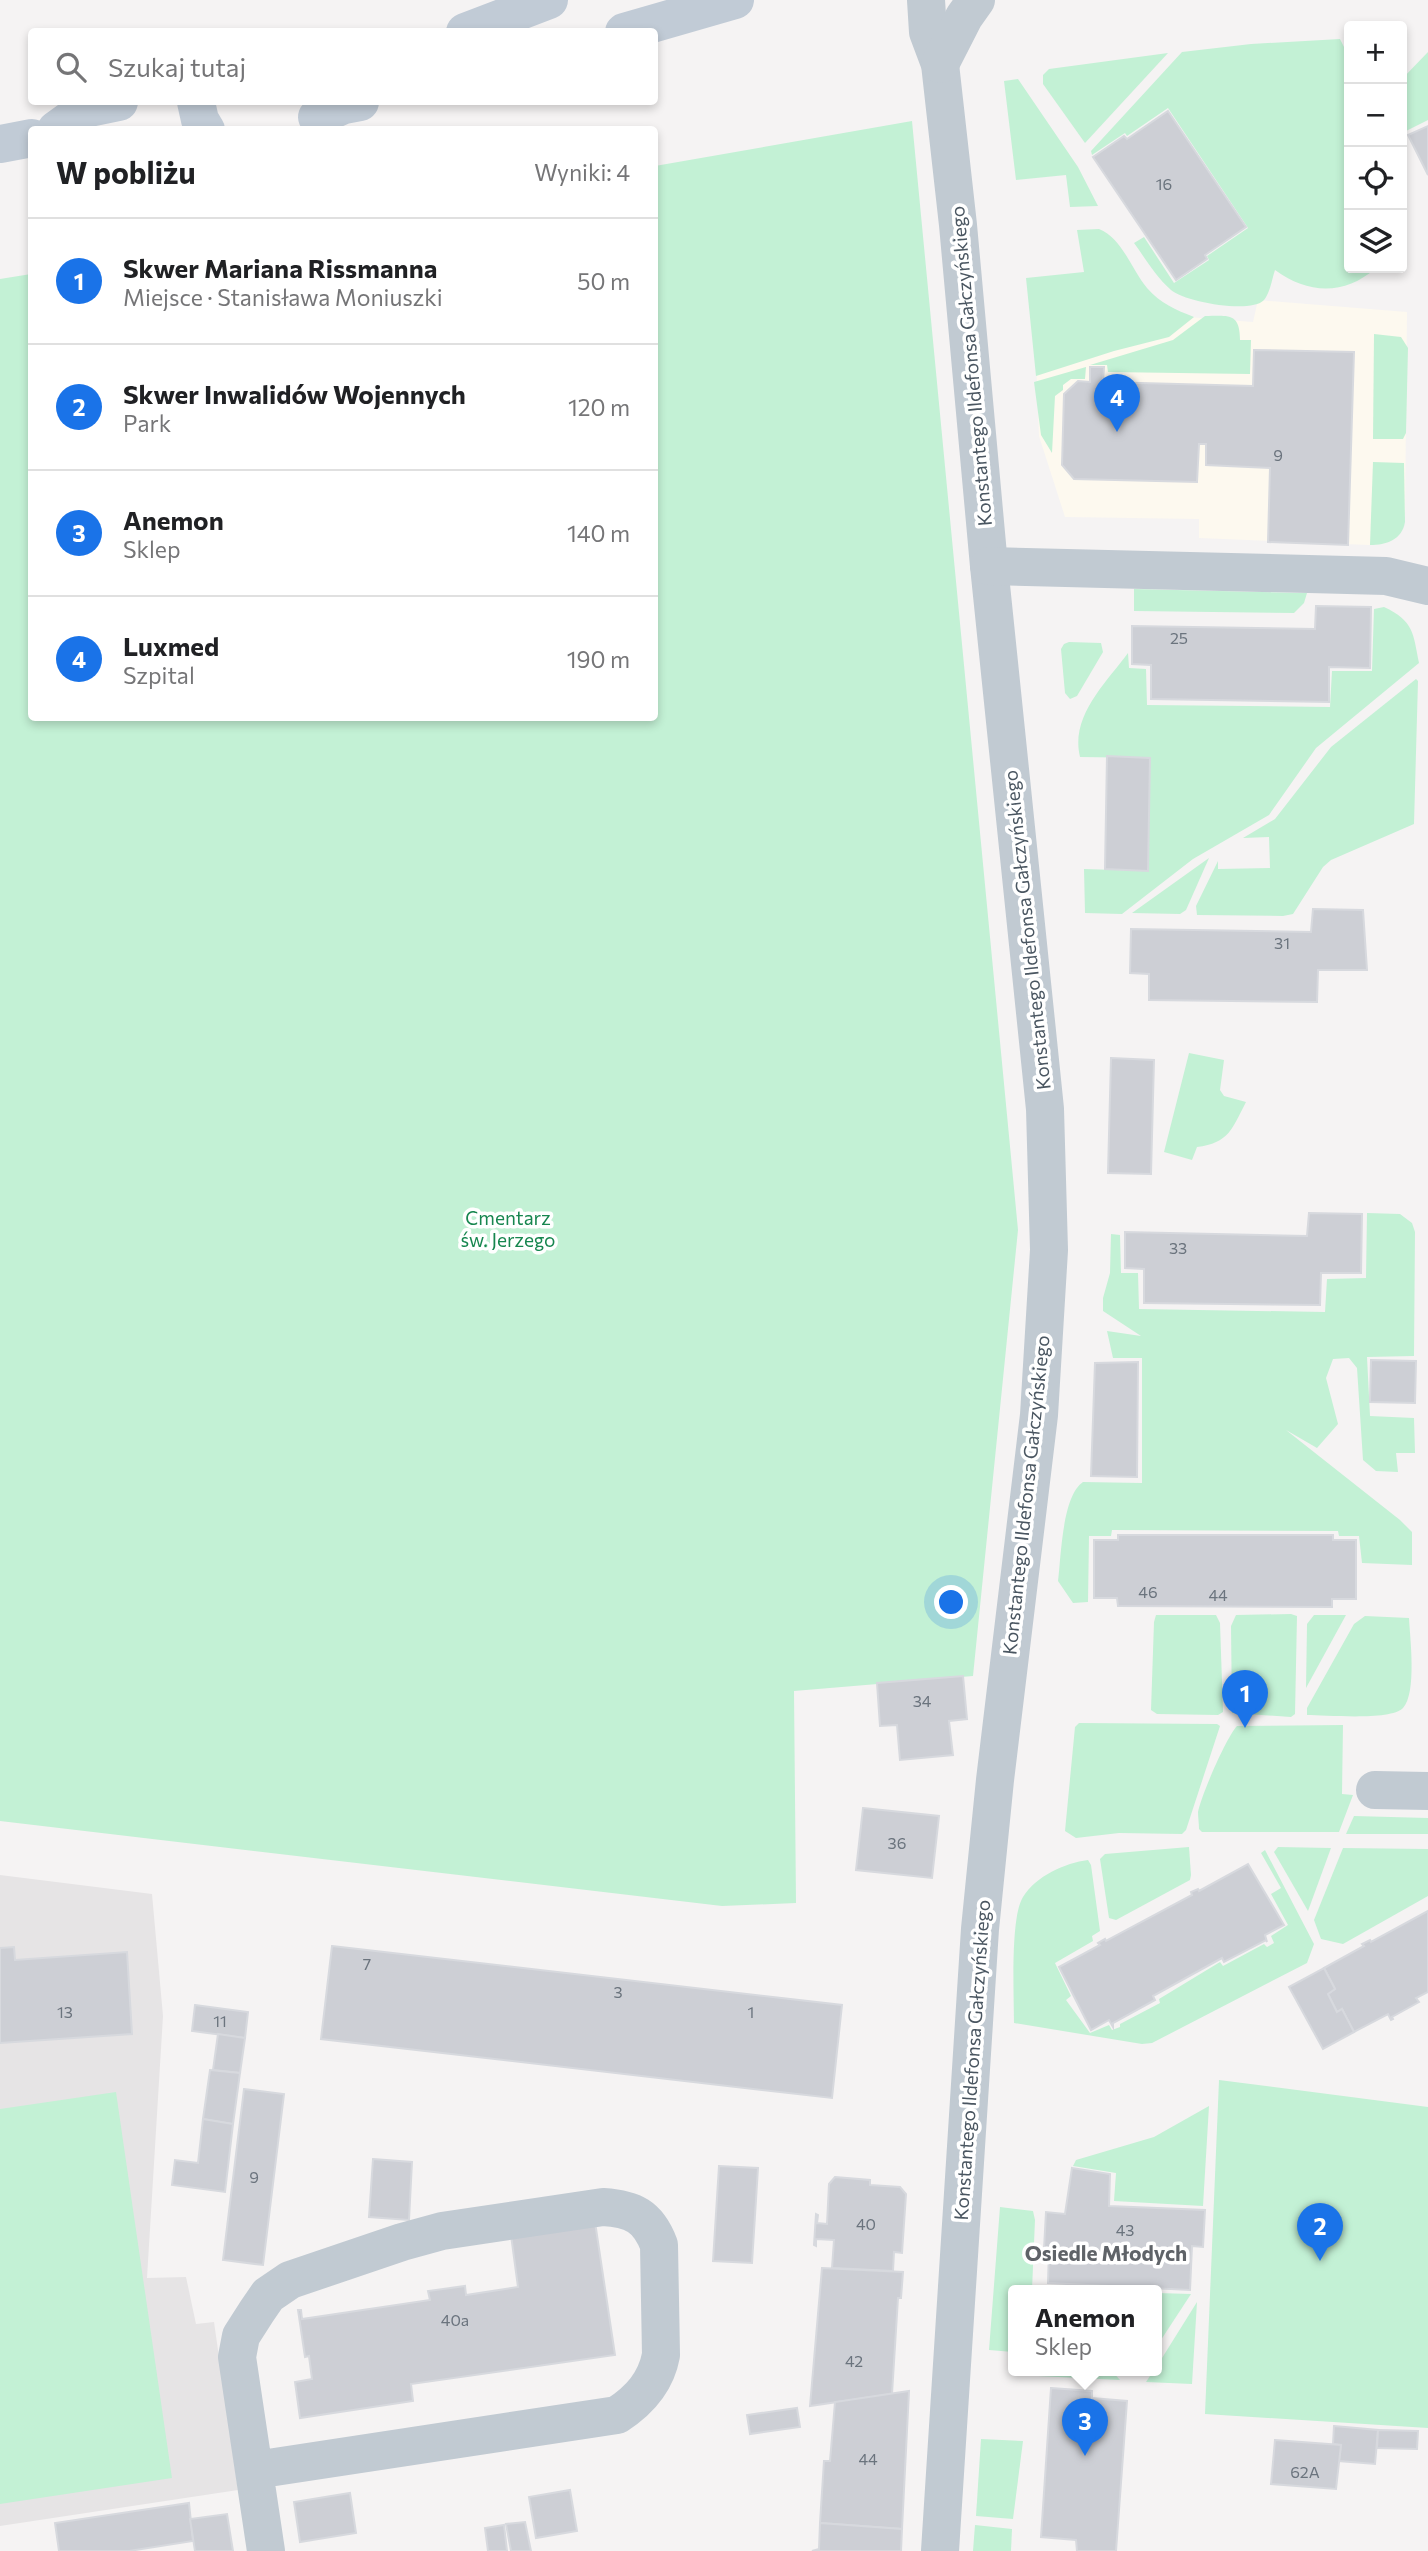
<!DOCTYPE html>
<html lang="pl">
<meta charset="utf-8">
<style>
body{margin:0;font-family:Commissioner,sans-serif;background:#f2f2f2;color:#202124}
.controls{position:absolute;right:21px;top:21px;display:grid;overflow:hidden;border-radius:7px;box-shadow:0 4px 10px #0003}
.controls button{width:63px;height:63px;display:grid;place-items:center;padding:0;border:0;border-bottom:2px solid #e0e0e0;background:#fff;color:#202124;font:35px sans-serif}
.you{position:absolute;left:952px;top:1603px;width:24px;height:24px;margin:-18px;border:5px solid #fff;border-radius:50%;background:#1a73e8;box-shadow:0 0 0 10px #1a73e833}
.badge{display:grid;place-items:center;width:46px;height:46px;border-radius:50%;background:#1a73e8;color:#fff;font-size:23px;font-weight:700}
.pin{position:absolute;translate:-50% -58px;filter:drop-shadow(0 2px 4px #0008)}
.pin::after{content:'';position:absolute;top:37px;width:24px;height:21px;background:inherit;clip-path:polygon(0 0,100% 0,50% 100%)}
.popup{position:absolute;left:1008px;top:2285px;width:154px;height:91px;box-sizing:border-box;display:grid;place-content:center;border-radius:7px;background:#fff;filter:drop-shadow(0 2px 5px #0005);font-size:23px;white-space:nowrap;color:#757577}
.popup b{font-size:26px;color:#202124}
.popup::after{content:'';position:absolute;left:50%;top:100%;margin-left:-14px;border:14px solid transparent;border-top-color:#fff}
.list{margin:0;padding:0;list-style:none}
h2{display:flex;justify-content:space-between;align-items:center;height:91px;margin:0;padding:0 28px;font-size:30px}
h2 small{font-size:23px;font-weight:400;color:#757577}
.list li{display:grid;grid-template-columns:46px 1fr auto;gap:21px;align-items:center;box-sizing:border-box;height:126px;padding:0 28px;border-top:2px solid #e0e0e0}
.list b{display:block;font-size:26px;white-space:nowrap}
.list p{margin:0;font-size:23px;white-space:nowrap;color:#757577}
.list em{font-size:23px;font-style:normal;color:#757577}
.icon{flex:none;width:38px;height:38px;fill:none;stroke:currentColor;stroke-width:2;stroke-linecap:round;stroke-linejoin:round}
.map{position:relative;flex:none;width:1428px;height:2551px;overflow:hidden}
.search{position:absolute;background:#fff;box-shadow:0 4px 10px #0003;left:28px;top:28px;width:630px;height:77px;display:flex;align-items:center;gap:18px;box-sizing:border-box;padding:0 24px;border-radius:7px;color:#757577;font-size:26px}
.panel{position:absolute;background:#fff;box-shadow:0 4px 10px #0003;left:28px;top:126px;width:630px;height:595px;border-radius:7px}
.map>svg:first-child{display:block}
.commercial{fill:#fdf9ef}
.education{fill:#e6e4e5}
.green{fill:#c3f1d5}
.building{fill:#cdcfd5;stroke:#d7d9de;stroke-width:2}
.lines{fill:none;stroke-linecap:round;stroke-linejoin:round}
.street{stroke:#c1cad2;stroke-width:38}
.secondary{stroke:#c1cbd6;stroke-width:38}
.labels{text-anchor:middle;stroke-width:7;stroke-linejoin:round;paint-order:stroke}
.number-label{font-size:16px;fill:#6b747e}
.street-label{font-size:19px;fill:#4a5661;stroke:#fff}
.park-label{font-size:19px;fill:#17864f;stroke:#fff}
.neighbourhood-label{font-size:21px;font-weight:bold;fill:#5f6368;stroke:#fff}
</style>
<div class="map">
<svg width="1428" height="2551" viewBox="0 0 1428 2551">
<rect width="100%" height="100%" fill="#f5f3f3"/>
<path class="commercial" d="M1258 300 1407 312 1405 521 1386 543 1369 545 1199 538V519L1065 517 1039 436 1034 305 1253 322Z"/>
<path class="education" d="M0 1875 152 1894 163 2016 147 2278 186 2277 196 2324 214 2322 238 2490 0 2526Z"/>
<g class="green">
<path d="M1340 39 1349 57V268H1376C1344 296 1308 294 1275 270 1272 279 1270 293 1264 300 1251 314 1185 302 1171 290 1156 277 1145 258 1134 243L1144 237 1174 283 1209 260 1207 256 1248 228 1168 108 1127 136 1125 133 1092 155 1091 151 1182 52 1251 44Z"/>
<path d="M1428 52V120L1406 131 1402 122V79Z"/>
<path d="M1168 53 1085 143 1043 84V75L1049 69Z"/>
<path d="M1018 79 1078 167 1098 206 1070 207 1066 175 1016 180 1004 81Z"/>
<path d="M912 121 1018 1230 973 1676 794 1691 796 1903 722 1906 0 1821V279L31 274 32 718H654L655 166Z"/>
<path d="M1099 229C1122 238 1132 270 1147 288 1160 303 1176 310 1194 317L1169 337 1114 351 1036 376 1026 278 1084 272 1077 230Z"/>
<path d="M1205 316C1228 316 1240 312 1240 340H1251L1250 374 1108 372 1107 365H1090L1173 340Z"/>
<path d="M1374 334 1401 337 1408 348 1406 433 1403 439H1373Z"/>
<path d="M1086 367 1085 379H1071L1063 385V390L1055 396 1052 453 1041 435 1034 382Z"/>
<path d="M1373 462 1404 463 1405 522C1402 540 1386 545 1370 545Z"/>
<path d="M1134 589 1307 593 1304 603 1294 613 1134 611Z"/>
<path d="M1384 607C1414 621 1413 633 1419 663L1316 748 1269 815 1193 859 1122 914 1085 913 1084 869 1148 871 1150 758 1080 757C1070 716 1106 683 1128 653L1129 668 1146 669 1147 705 1330 707 1332 671H1372L1374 609Z"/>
<path d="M1069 642 1101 643 1103 652 1077 696 1070 699 1065 693 1061 649 1064 644Z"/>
<path d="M1416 679 1418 681 1414 824 1331 860 1323 867 1293 914 1283 916 1197 915 1196 906 1218 861V869L1270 868 1269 837 1243 838 1275 819 1331 747Z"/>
<path d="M1209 858 1186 910 1180 914 1132 913Z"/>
<path d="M1189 1053 1224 1060 1220 1090 1224 1096 1246 1102C1232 1129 1229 1143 1197 1147L1192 1160 1164 1152Z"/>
<path d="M1367 1213 1400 1214 1412 1223 1415 1232 1414 1356 1367 1357 1370 1416 1414 1418 1415 1453H1396L1398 1472 1376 1471 1363 1460 1357 1368 1349 1358 1333 1359 1326 1378 1338 1424 1317 1448 1286 1430 1400 1520 1412 1532V1565L1362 1563 1359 1536H1339L1338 1531 1112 1530 1111 1536H1089L1088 1602 1073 1603 1058 1581C1061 1558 1062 1496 1083 1482L1142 1483V1358H1113L1107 1331 1141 1336 1103 1311V1298L1110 1273 1111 1234 1120 1235 1121 1273H1138L1139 1309 1325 1312 1327 1279 1366 1278Z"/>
<path d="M1291 1614 1297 1616 1295 1714 1291 1717 1232 1713 1231 1626 1236 1615Z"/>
<path d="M1156 1615H1216L1220 1623 1223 1712 1218 1715 1157 1714 1151 1710 1154 1622Z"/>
<path d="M1314 1615H1346L1306 1688 1307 1624Z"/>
<path d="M1365 1616 1409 1618C1410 1638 1417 1693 1403 1708 1391 1721 1326 1715 1307 1715V1708L1354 1624Z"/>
<path d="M1079 1723 1217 1724 1220 1726 1186 1830 1182 1834 1119 1833 1076 1838 1065 1831 1075 1727Z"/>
<path d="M1343 1725 1342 1794 1353 1795 1339 1832H1202L1199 1829C1199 1824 1198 1817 1198 1812 1201 1796 1226 1738 1237 1726Z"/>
<path d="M1354 1816 1428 1818V1834H1346Z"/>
<path d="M1189 1847 1191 1875 1190 1880 1116 1920 1109 1918 1100 1859 1105 1854Z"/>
<path d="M1278 1847 1331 1848 1308 1911 1274 1852Z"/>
<path d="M1343 1848 1428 1849V1896L1343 1944 1321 1939 1314 1920Z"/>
<path d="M1265 1850 1314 1944 1307 1963 1152 2043 1142 2044 1014 2023C1014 1995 1010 1918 1023 1897 1036 1876 1065 1863 1088 1860L1091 1865 1100 1931 1092 1936 1093 1941 1055 1963 1071 1996 1066 2000 1090 2033 1109 2025 1112 2030 1120 2027V2024L1160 2003 1159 1999 1220 1962 1223 1966 1264 1944 1267 1947 1274 1943 1271 1936 1288 1925 1271 1894 1281 1888 1261 1853Z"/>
<path d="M1219 2080 1428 2107V2428L1205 2414Z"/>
<path d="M116 2092 172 2478 0 2504V2109Z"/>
<path d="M1209 2106 1203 2206 1114 2201 1116 2173 1073 2166 1076 2160 1154 2137Z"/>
<path d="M1000 2207 1033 2211 1035 2220 1032 2290H1013V2352L989 2350Z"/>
<path d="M1157 2293 1191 2294 1157 2346Z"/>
<path d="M1197 2302 1192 2384 1146 2382 1154 2370H1157V2366Z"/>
<path d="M1038 2370H1111L1120 2380 1038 2376Z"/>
<path d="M981 2439 1023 2441 1013 2519 976 2516Z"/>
<path d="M975 2525 1012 2529 1011 2551H973Z"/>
</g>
<g class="building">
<path d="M1168 111 1246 227 1205 255 1207 259 1176 280 1093 157 1124 136 1127 139Z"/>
<path d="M1428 126V175L1408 135Z"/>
<path d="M1254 350 1354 352 1348 545 1268 542 1270 468 1206 465V444H1199L1197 482 1074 479 1062 465 1064 394 1078 381 1090 382V367H1104L1103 382 1253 386Z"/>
<path d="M1316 606 1371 607 1370 668 1329 667V702L1151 699V665L1132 664V626L1315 629Z"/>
<path d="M1107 756 1150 758 1148 871 1105 869Z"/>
<path d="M1313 909 1363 910 1367 970H1318L1317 1002 1149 1000V974L1130 973 1131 929 1311 932Z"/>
<path d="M1111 1058 1154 1060 1151 1174 1108 1173Z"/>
<path d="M1309 1213 1362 1214 1361 1273H1321L1320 1305 1144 1303V1269L1125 1268V1232L1307 1236Z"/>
<path d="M1371 1360 1416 1361 1415 1403 1370 1402Z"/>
<path d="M1138 1362 1137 1477 1091 1476 1095 1363Z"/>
<path d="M1118 1535H1333V1540H1356V1599H1332V1607L1118 1606 1117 1598H1094V1540H1118Z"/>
<path d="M963 1676 967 1719 949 1721 953 1755 900 1760 897 1725 880 1726 877 1683Z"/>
<path d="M863 1808 939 1816 932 1878 856 1870Z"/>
<path d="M1248 1864 1284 1925 1265 1935 1267 1942 1266 1940 1224 1962 1222 1958 1153 1996 1155 2000 1113 2023V2027L1109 2020 1091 2030 1059 1967 1100 1945 1098 1943 1105 1939 1106 1941 1192 1895 1191 1892 1198 1889 1199 1891Z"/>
<path d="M1428 1911V1992L1416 1998 1419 2002 1392 2017 1393 2019 1391 2020 1388 2014 1354 2032 1342 2009 1337 2012 1328 1994 1335 1989 1324 1968 1364 1946 1362 1944 1370 1940 1371 1942Z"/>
<path d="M332 1946 842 2005 832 2098 321 2039Z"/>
<path d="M14 1947 15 1960 127 1952 132 2034 0 2043V1948Z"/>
<path d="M1324 1968 1335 1989 1328 1994 1337 2012 1342 2009 1354 2032 1323 2049 1289 1987Z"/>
<path d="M195 2005 248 2012 245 2038 192 2031Z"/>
<path d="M218 2034 245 2038 240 2073 213 2070Z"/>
<path d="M210 2070 240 2073 233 2124 203 2119Z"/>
<path d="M244 2089 284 2094 263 2265 223 2260Z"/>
<path d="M203 2119 233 2124 225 2192 172 2185 175 2160 198 2163Z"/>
<path d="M373 2159 412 2162 409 2220 369 2217Z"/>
<path d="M719 2166 758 2168 752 2263 713 2261Z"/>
<path d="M1072 2168 1110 2174 1109 2206 1205 2210 1203 2247 1192 2246 1190 2290 1048 2283 1049 2250 1044 2249 1046 2212 1065 2214Z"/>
<path d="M835 2177 870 2180V2185L900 2187 906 2194 902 2253 894 2252 893 2271 832 2268 834 2240 816 2239V2246L814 2245 816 2214 818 2215 817 2223 827 2224 829 2184Z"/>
<path d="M595 2222 615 2355 411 2384 413 2401 300 2418 295 2382 312 2379 309 2356 305 2357 298 2310H301L302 2319 430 2300 428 2291 465 2286 466 2295 518 2287 511 2235Z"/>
<path d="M822 2268 903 2272 901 2298H898L892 2394 810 2406Z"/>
<path d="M1051 2388 1092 2391V2398L1127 2401 1116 2551H1077L1076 2540 1041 2537Z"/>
<path d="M909 2391 902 2529 820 2523 824 2461H830L835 2402Z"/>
<path d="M797 2408 800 2427 750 2434 747 2415Z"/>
<path d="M1334 2426 1378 2430 1375 2464 1339 2461 1341 2445 1333 2444Z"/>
<path d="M1378 2430 1418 2431 1417 2449 1377 2448Z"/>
<path d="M1275 2440 1341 2445 1336 2489 1271 2484Z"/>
<path d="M570 2490 577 2531 536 2538 529 2497Z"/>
<path d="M350 2493 356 2533 300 2542 294 2502Z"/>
<path d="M189 2503 193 2541 129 2551H59L55 2523Z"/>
<path d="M227 2514 233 2551H195L190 2519Z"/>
<path d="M525 2522 531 2551H511L506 2524Z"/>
<path d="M820 2523 902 2529 901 2551H812L819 2549Z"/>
<path d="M504 2525 507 2551H488L485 2528Z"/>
</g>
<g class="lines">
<g class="street">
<path d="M926 0 928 32 940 64 958 225 989 566 1045 1109 1049 1250 1039 1415 995 1780 980 1929 940 2551"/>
<path d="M940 64 964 17 976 0"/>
<path d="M989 566 1386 576 1428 586"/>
<path d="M1375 1790 1428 1791"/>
<path d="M255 2470 617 2415C640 2400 656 2382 661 2355L659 2245C648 2216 633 2209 603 2207L442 2231 402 2242 290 2280 268 2295 257 2311 241 2336 237 2357 266 2551"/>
</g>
<g class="secondary">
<path d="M465 32 549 0"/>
<path d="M624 32 735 0"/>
<path d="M196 102 200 120 206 130"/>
<path d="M317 117 344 105 360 102"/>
<path d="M56 130 85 109 119 102"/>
<path d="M0 144 32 138"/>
</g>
</g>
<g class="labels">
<g class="number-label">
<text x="1164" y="190">16</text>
<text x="1278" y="461">9</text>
<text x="1179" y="644">25</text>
<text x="1282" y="949">31</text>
<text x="1178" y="1254">33</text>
<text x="1148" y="1598">46</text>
<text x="1218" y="1601">44</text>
<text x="922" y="1707">34</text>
<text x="897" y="1849">36</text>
<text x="367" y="1970">7</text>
<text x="618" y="1998">3</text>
<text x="65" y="2018">13</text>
<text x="751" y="2018">1</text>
<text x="220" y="2027">11</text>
<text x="254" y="2183">9</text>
<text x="866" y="2230">40</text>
<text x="1125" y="2236">43</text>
<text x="455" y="2326">40a</text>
<text x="854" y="2367">42</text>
<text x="868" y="2465">44</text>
<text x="1305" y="2478">62A</text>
</g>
<g class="street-label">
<text transform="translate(971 366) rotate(-95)" y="7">Konstantego Ildefonsa Gałczyńskiego</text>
<text transform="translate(1027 930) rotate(-96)" y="7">Konstantego Ildefonsa Gałczyńskiego</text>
<text transform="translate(1026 1495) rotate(-84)" y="7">Konstantego Ildefonsa Gałczyńskiego</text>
<text transform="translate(972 2060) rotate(-86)" y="7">Konstantego Ildefonsa Gałczyńskiego</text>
</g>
<g class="park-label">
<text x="508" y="1225">Cmentarz<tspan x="508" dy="22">św. Jerzego</tspan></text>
</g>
<g class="neighbourhood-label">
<text x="1106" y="2261">Osiedle Młodych</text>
</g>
</g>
</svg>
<div class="controls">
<button>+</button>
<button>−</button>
<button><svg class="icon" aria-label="locate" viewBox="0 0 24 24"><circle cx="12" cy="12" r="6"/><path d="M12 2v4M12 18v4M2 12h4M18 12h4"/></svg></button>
<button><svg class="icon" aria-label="layers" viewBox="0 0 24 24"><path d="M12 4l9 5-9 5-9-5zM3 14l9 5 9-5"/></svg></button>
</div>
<div class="you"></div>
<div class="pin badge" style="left:1245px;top:1728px">1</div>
<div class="pin badge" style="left:1320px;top:2261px">2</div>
<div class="pin badge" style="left:1085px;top:2456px">3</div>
<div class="popup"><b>Anemon</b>Sklep</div>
<div class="pin badge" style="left:1117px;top:432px">4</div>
<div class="search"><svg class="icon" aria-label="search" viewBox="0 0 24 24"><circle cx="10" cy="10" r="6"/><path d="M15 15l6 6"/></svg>Szukaj tutaj</div>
<section class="panel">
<h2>W pobliżu<small>Wyniki: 4</small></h2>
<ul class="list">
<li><span class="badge">1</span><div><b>Skwer Mariana Rissmanna</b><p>Miejsce · Stanisława Moniuszki</p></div><em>50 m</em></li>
<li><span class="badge">2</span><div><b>Skwer Inwalidów Wojennych</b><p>Park</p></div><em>120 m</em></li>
<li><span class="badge">3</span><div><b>Anemon</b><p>Sklep</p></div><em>140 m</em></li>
<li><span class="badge">4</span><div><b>Luxmed</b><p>Szpital</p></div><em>190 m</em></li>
</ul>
</section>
</div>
